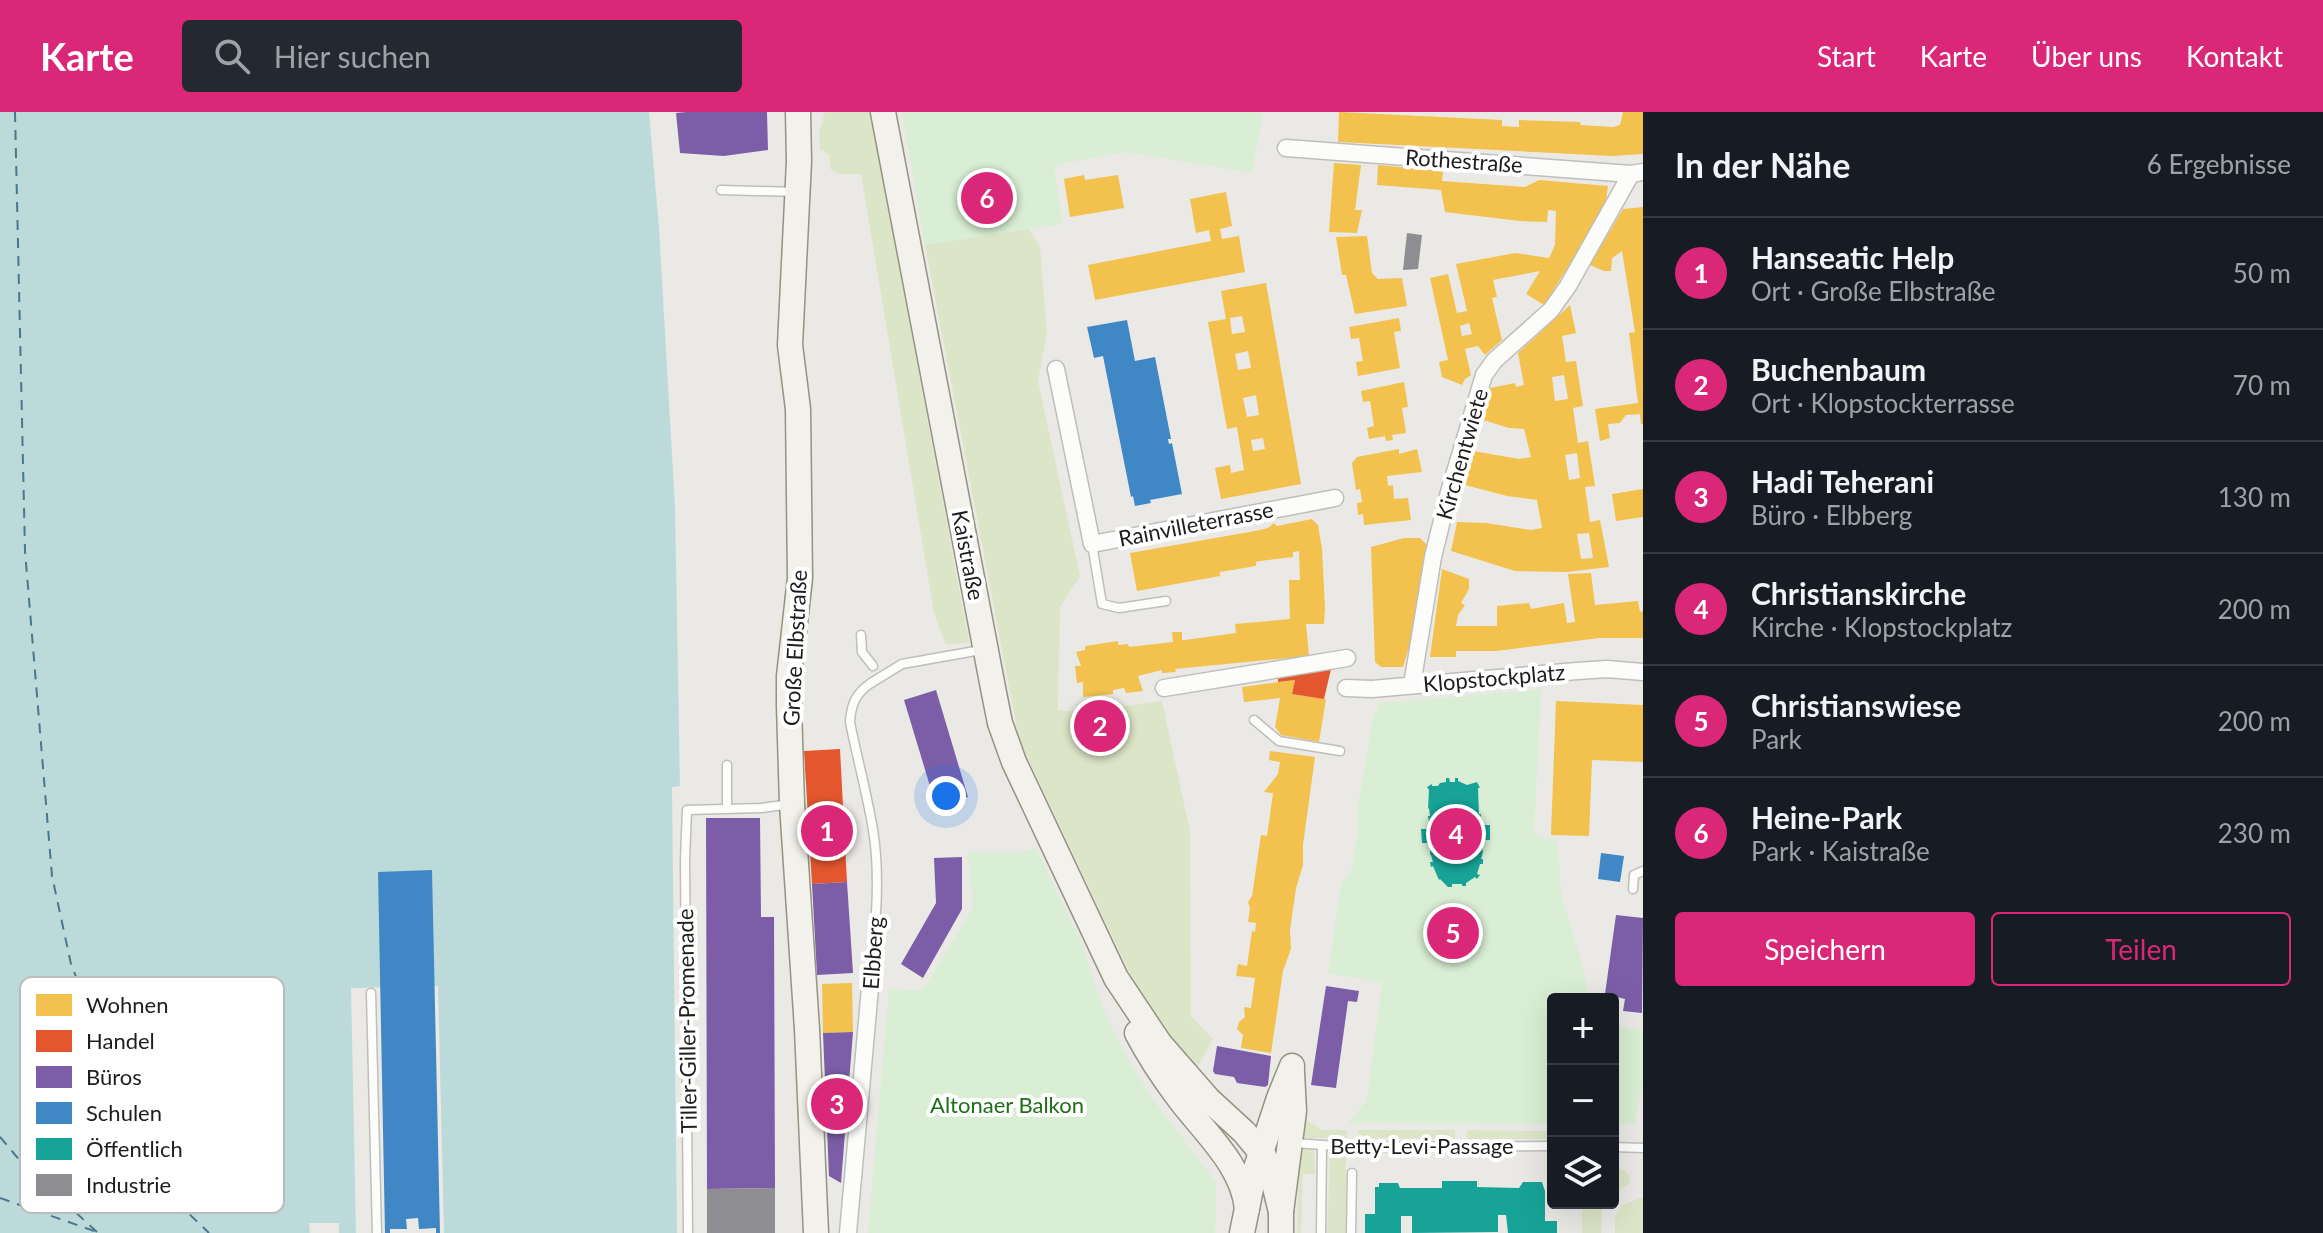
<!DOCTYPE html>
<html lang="de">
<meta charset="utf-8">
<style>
body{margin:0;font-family:Lato,sans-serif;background:#242831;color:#f1f3f6}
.controls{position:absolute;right:24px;bottom:24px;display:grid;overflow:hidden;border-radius:8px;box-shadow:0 8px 32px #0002}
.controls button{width:72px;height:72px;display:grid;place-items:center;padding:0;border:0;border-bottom:2px solid #363941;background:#171b24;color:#f1f3f6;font:40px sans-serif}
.you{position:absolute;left:946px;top:684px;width:28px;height:28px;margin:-20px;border:6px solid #fff;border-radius:50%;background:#1a73e8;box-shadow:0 0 0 12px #1a73e833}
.badge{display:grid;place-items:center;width:52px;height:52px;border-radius:50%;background:#db2777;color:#fff;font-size:26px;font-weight:700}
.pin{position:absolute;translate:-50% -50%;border:4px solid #fff;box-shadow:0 2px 8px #0006}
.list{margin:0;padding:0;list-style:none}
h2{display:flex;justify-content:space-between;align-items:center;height:104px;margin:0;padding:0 32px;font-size:34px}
h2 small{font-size:26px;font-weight:400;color:#9ea1a6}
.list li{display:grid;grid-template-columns:52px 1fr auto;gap:24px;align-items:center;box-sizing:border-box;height:112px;padding:0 32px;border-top:2px solid #363941}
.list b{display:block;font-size:30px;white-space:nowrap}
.list p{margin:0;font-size:26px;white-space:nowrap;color:#9ea1a6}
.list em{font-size:26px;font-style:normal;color:#9ea1a6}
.actions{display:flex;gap:16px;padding:24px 32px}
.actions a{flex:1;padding:18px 0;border:2px solid #db2777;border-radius:8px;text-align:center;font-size:28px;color:#db2777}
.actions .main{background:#db2777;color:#fff}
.icon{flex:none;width:44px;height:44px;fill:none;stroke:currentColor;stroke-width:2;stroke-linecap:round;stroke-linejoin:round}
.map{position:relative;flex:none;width:1643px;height:1121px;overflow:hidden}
header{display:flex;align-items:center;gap:48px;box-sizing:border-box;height:112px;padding:0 40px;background:#db2777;color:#fff}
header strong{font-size:38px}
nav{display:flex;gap:44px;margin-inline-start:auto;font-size:28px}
.search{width:560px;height:72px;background:#242831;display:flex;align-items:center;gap:20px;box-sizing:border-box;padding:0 28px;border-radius:8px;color:#9ea1a6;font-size:30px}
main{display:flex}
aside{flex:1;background:#171b24}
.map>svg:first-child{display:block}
.grass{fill:#dde5c8}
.park{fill:#d9eed4}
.water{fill:#bddadb}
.pier{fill:#ebe9e6}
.homes{fill:#f2c14e;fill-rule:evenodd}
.shops{fill:#e4572e}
.offices{fill:#7b5ea7}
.schools{fill:#3f88c5}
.public{fill:#17a398}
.industry{fill:#8d8d92}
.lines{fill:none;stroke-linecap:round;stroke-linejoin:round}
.ferry{stroke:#4a778c;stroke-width:2;stroke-dasharray:10 8;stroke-linecap:butt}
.lane-casing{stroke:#bebebc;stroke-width:11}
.street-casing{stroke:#bebebc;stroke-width:19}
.secondary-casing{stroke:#949280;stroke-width:27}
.lane{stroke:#fcfcfb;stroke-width:8}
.street{stroke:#fcfcfb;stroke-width:16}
.secondary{stroke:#f2f1eb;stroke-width:24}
.lane-bridge-casing{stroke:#bebebc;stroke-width:11;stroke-linecap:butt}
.lane-bridge{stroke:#fcfcfb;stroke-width:8}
.labels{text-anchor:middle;stroke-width:8;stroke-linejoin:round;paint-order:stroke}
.street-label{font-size:22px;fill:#1d1d1d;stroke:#fff}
.park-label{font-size:22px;fill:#1f6f17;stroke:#fff}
.key{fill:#fff;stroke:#bbb;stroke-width:2}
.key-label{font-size:22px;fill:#1d1d1d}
</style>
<header>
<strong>Karte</strong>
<div class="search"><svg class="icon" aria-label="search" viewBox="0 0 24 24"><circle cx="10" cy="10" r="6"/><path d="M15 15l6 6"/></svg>Hier suchen</div>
<nav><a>Start</a><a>Karte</a><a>Über uns</a><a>Kontakt</a></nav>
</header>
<main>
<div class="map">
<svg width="1643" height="1121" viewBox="0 0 1643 1121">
<rect width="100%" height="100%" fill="#ebe9e6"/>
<g class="grass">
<path d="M825 0H870L969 530 946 533 934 501 861 62H839L831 58 829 43 820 37 819 21Z"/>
<path d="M1029 117 1040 135 1047 221 1038 269 1080 464 1060 495 1058 598 1077 600 1162 589 1190 719 1191 904 1213 927 1198 954 1168 930 1132 866 1019 627 925 133Z"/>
<path d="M1305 1007 1321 1018H1347V1026H1306L1301 1024Z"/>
<path d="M1358 1018H1455V1027L1358 1026Z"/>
<path d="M1467 1018 1553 1019V1027H1467Z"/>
<path d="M1302 1036H1310L1314 1039 1315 1062H1303L1301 1121H1297L1299 1037Z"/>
<path d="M1330 1042 1346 1044V1121H1327Z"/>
<path d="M1613 1056 1623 1057 1628 1062 1631 1070 1613 1084Z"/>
<path d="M1643 1085V1121H1615V1105L1622 1093Z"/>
<path d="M1585 1091H1605L1602 1099 1601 1121H1582V1101Z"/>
</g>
<g class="park">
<path d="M902 0H1263L1252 61 1126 40 1054 53 1062 112 925 133Z"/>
<path d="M1541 577 1534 722 1557 729 1562 787 1583 855 1589 887H1553V1012L1348 1011 1367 988 1382 871 1328 861 1341 773 1352 756 1358 717V694L1373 605 1380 591Z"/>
<path d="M1036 736 1082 832 1103 896 1122 936 1151 985 1216 1070 1215 1121H868L889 877 923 878 973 796 968 740H1020Z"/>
<path d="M1613 914 1643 918V971L1634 1012H1613Z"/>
</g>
<path class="water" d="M0 0H649L659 116 675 395 680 674 672 675 677 1121H444L438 874 351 876 356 1121H0Z"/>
<path class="pier" d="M309 1111H339V1121H310Z"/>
<g class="homes">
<path d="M1339 0 1502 8V14L1519 15V8L1580 10 1581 13 1613 15 1620 13 1623 0H1643V42L1612 44 1338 30Z"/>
<path d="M1334 51 1361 53 1355 98H1362L1357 121 1329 120Z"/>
<path d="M1378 53 1443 59 1442 69 1525 75 1539 68 1608 74 1606 88 1597 109 1544 193 1526 182 1540 159 1493 168 1497 185 1492 186 1502 228 1485 243 1478 234 1465 237 1471 263 1465 267 1462 273 1442 265 1439 250 1448 248 1430 166 1448 162 1457 201 1467 199 1456 152 1515 141 1549 146 1555 133 1556 99 1548 98 1547 110 1520 109 1445 100 1441 78 1377 73ZM1469 211 1472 222 1462 224 1460 214Z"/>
<path d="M1084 63 1085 68 1118 63 1124 96 1070 105 1064 67Z"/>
<path d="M1226 80 1232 114 1220 117 1222 127 1239 124 1245 160 1095 188 1088 153 1211 129 1209 118 1196 121 1190 87Z"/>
<path d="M1643 95V312H1641L1640 302 1626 303 1620 311 1608 312 1610 326 1600 329 1595 297 1638 291 1629 221 1635 220 1622 139 1612 146 1611 159H1604L1590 153 1623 97Z"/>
<path d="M1367 124 1372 161 1378 167 1402 166 1407 194 1355 202 1346 163H1342L1336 125Z"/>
<path d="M1266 171 1301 372 1221 387 1215 356 1230 353 1231 361 1244 358 1237 315 1227 317 1208 210 1226 207 1221 179ZM1242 204 1245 220 1232 222 1230 206ZM1248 239 1251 256 1238 258 1235 242ZM1256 283 1259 303 1247 305 1243 286ZM1263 326 1265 337 1253 339 1251 328Z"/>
<path d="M1570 193 1576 221 1562 224 1566 250 1576 249 1583 294 1573 296 1578 331 1588 329 1595 374 1585 375 1590 410 1600 408 1609 455 1567 460 1515 459 1451 439 1457 410 1486 411 1531 418 1542 416 1537 388 1507 384 1465 373 1473 339 1519 347 1531 345 1524 317 1509 316 1480 307 1490 276 1515 271 1516 275 1524 273 1518 241ZM1564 263 1568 287 1555 289 1552 265ZM1577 341 1580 366 1569 368 1565 343ZM1589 421 1593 446 1581 447 1577 422Z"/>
<path d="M1399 206 1401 219 1394 220 1400 256 1358 264 1356 250 1363 249 1359 226 1351 227 1349 215Z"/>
<path d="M1404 270 1408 295 1402 296 1406 321 1392 323 1393 328 1386 329 1385 324 1369 327 1367 316 1374 314 1370 289 1363 290 1361 279Z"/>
<path d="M1399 337V342L1417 337 1422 360 1387 364 1388 374 1393 373 1394 387 1408 386 1411 408 1364 413 1363 402 1358 403 1357 391 1362 390 1360 377 1356 378 1352 351 1357 345Z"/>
<path d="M1643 377V405L1616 409 1612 382Z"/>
<path d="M1312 407 1318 413 1322 437 1325 496 1324 512H1306L1309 544 1175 557 1176 560 1162 561V558L1138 564 1143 579 1126 581 1124 576 1113 578V582L1083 585V570L1077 571 1075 554H1081L1076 540 1085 538V534L1118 529V533L1128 532 1129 535 1173 530 1172 520H1182V528H1185L1236 521 1235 512 1290 507 1289 468H1300L1299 439 1293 440V445L1260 449 1256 450V454L1220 460V464L1137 479 1130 441 1255 419 1268 416 1274 411 1277 414Z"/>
<path d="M1404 426H1420L1427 433 1421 464 1416 512 1403 555H1381L1375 550 1371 435Z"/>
<path d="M1442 457 1469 467V477L1461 491 1465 493 1458 503 1456 514H1497V494L1529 491 1531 497 1564 491 1567 511 1575 510 1568 462 1591 461 1595 493 1638 489 1640 500 1643 499V526H1599L1496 539H1456V545H1430Z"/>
<path d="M1295 568 1292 582 1326 587 1319 630 1281 623 1275 615 1280 586 1244 590 1242 575Z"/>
<path d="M1556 589 1643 593V650L1592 648 1589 724 1551 723Z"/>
<path d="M1270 639 1315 645 1303 733V753L1296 776 1290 818 1291 837 1283 859 1271 941 1241 936 1243 923 1237 917 1239 910 1245 905 1244 895 1251 896 1255 866 1236 864 1238 852 1247 854 1252 819 1255 820 1256 811 1248 810 1250 796 1248 790 1252 784 1261 723 1267 724 1273 681 1264 680 1278 662 1280 650 1269 648Z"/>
<path d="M852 871 853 920 823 921 822 872Z"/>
</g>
<g class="shops">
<path d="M1331 557 1324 587 1292 582 1295 568 1278 570V564Z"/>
<path d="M840 637 847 770 812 772 804 639Z"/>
</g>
<g class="offices">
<path d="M686 0H767L768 38 724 44 680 41 676 1Z"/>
<path d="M936 578 968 685 936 694 904 588Z"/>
<path d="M706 706H760L761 805H774L775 1076 707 1077Z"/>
<path d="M962 745V797L923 866 901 852 936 791 934 746Z"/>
<path d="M847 770 853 861 817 863 812 772Z"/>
<path d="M1616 803 1643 806 1642 901 1623 899 1625 887 1605 882Z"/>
<path d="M1326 874 1359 879 1357 890 1348 889 1336 976 1311 973Z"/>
<path d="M853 920 841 1071 829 1064 823 921Z"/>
<path d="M1217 934 1271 944 1268 973 1265 975 1237 971 1234 965 1215 962 1213 959Z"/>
</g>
<g class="schools">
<path d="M1127 208 1135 249 1155 245 1171 327H1168L1169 332 1172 331 1182 382 1150 388 1151 391 1135 394 1133 384 1131 385 1103 244 1094 246 1087 215Z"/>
<path d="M1601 741 1624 744 1620 770 1598 767Z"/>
<path d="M432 758 440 1121H436V1116L419 1117 418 1106 406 1107 407 1117H390V1121H385L378 760Z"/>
</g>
<g class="public">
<path d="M1446 666H1449L1450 670H1455V666H1458V669L1467 673 1477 670 1480 676H1478L1479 702H1481L1480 713H1490V728H1480L1483 740 1481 747H1483V752H1480L1477 762 1480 763 1477 767 1475 765 1466 771V774H1462V772H1452V775H1448L1440 767 1439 768 1433 754 1431 755 1430 750H1433L1431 743H1430L1431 731H1422L1421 717H1430L1428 704H1430L1429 696 1428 697 1429 678 1427 675 1432 672V674H1438L1440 671 1446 670Z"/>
<path d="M1442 1069H1477V1075L1519 1076 1523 1070H1542L1545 1079V1109H1557V1121H1508L1506 1103H1498V1120L1412 1121V1104H1401V1121H1365V1102H1375V1075H1379V1071H1398L1400 1076H1442Z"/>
</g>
<g class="industry">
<path d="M1407 121 1422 123 1418 157 1403 158Z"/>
<path d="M775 1076V1121H707V1077Z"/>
</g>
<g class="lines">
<g class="ferry">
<path d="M15 0 25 439 52 764 71 852 131 1006 183 1096 209 1121"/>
<path d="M0 1025 22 1051 98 1121"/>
<path d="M0 1086 97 1120"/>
</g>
<g class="lane-casing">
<g id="lane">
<path d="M721 78 796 80"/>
<path d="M1092 432 1102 492 1119 496 1166 489"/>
<path d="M861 523 862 540 873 554"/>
<path d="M902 552 981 538"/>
<path d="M871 571C856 581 851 592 850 610 857 646 867 681 873 718 881 766 875 816 871 865"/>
<path d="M1254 608 1279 629 1340 639"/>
<path d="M727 653V696"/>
<path d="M1633 777 1634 763 1643 759"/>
<path d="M371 881 377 1121"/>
<path d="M1294 1031 1352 1035 1553 1034"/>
<path d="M1613 1035 1643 1036"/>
<path d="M688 1121 685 747 687 698 761 696 791 692"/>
<path d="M1321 1121 1322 1034"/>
<path d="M1351 1121 1352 1061"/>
</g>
</g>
<g class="street-casing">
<g id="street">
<path d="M1286 36 1631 62 1643 60"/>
<path d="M1056 257 1092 432 1335 386"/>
<path d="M1412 573 1433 445 1449 380 1484 263 1494 249 1551 198 1568 174 1631 62"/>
<path d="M1164 576 1347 546"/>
<path d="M1346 576 1372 577 1577 559 1607 557 1643 560"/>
<path d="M848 1121 871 865"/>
</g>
</g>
<g class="secondary-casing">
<g id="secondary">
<path d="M798 0 799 49 790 233 798 297 800 466 789 564V594L792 692 807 917 816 1121"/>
<path d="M883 0 994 581 1000 611 1014 650 1116 866 1160 932 1208 987 1244 1020 1264 1044 1271 1059 1281 1100"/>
<path d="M1137 921C1149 944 1163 965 1178 985 1203 1019 1243 1053 1247 1097"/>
<path d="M1242 1121 1254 1062 1279 986 1292 954"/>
<path d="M1281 1121V1100L1294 999 1292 960"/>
</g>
</g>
<use href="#lane" class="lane"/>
<use href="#street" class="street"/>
<use href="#secondary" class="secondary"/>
<g class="lane-bridge-casing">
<path id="lane-bridge" d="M871 571 902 552"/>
</g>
<use href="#lane-bridge" class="lane-bridge"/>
</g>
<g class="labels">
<g class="street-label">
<text transform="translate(1464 49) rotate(4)" y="8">Rothestraße</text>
<text transform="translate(1462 342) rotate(-74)" y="8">Kirchentwiete</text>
<text transform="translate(1196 412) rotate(-11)" y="8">Rainvilleterrasse</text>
<text transform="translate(968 443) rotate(79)" y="8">Kaistraße</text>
<text transform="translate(795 536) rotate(-87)" y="8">Große Elbstraße</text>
<text transform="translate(1494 566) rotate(-5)" y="8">Klopstockplatz</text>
<text transform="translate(873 841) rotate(-86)" y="8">Elbberg</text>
<text transform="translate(687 909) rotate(-91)" y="8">Tiller-Giller-Promenade</text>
<text x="1422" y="1042">Betty-Levi-Passage</text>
</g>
<g class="park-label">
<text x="1007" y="1001">Altonaer Balkon</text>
</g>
</g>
<rect x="20" y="865" width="264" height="236" rx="12" class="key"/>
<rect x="36" y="882" width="36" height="22" fill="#f2c14e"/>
<rect x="36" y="918" width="36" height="22" fill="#e4572e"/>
<rect x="36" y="954" width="36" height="22" fill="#7b5ea7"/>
<rect x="36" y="990" width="36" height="22" fill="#3f88c5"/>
<rect x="36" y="1026" width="36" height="22" fill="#17a398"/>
<rect x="36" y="1062" width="36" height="22" fill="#8d8d92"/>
<g class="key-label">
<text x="86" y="901">Wohnen</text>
<text x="86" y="937">Handel</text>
<text x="86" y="973">Büros</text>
<text x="86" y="1009">Schulen</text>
<text x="86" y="1045">Öffentlich</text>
<text x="86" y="1081">Industrie</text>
</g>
</svg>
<div class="controls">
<button>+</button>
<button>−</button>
<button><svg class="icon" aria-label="layers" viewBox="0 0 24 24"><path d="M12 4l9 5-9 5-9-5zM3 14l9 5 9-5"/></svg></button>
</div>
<div class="you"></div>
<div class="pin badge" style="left:827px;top:719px">1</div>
<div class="pin badge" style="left:1100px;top:614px">2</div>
<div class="pin badge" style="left:837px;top:992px">3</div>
<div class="pin badge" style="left:1456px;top:722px">4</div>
<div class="pin badge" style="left:1453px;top:821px">5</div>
<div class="pin badge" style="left:987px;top:86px">6</div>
</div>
<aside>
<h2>In der Nähe<small>6 Ergebnisse</small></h2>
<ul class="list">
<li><span class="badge">1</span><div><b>Hanseatic Help</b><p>Ort · Große Elbstraße</p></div><em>50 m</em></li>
<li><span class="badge">2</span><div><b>Buchenbaum</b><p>Ort · Klopstockterrasse</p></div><em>70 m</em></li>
<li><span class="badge">3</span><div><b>Hadi Teherani</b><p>Büro · Elbberg</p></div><em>130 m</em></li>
<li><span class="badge">4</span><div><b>Christianskirche</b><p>Kirche · Klopstockplatz</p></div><em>200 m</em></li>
<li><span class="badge">5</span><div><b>Christianswiese</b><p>Park</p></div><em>200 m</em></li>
<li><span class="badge">6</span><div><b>Heine-Park</b><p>Park · Kaistraße</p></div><em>230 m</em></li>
</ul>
<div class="actions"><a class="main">Speichern</a><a>Teilen</a></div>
</aside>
</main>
